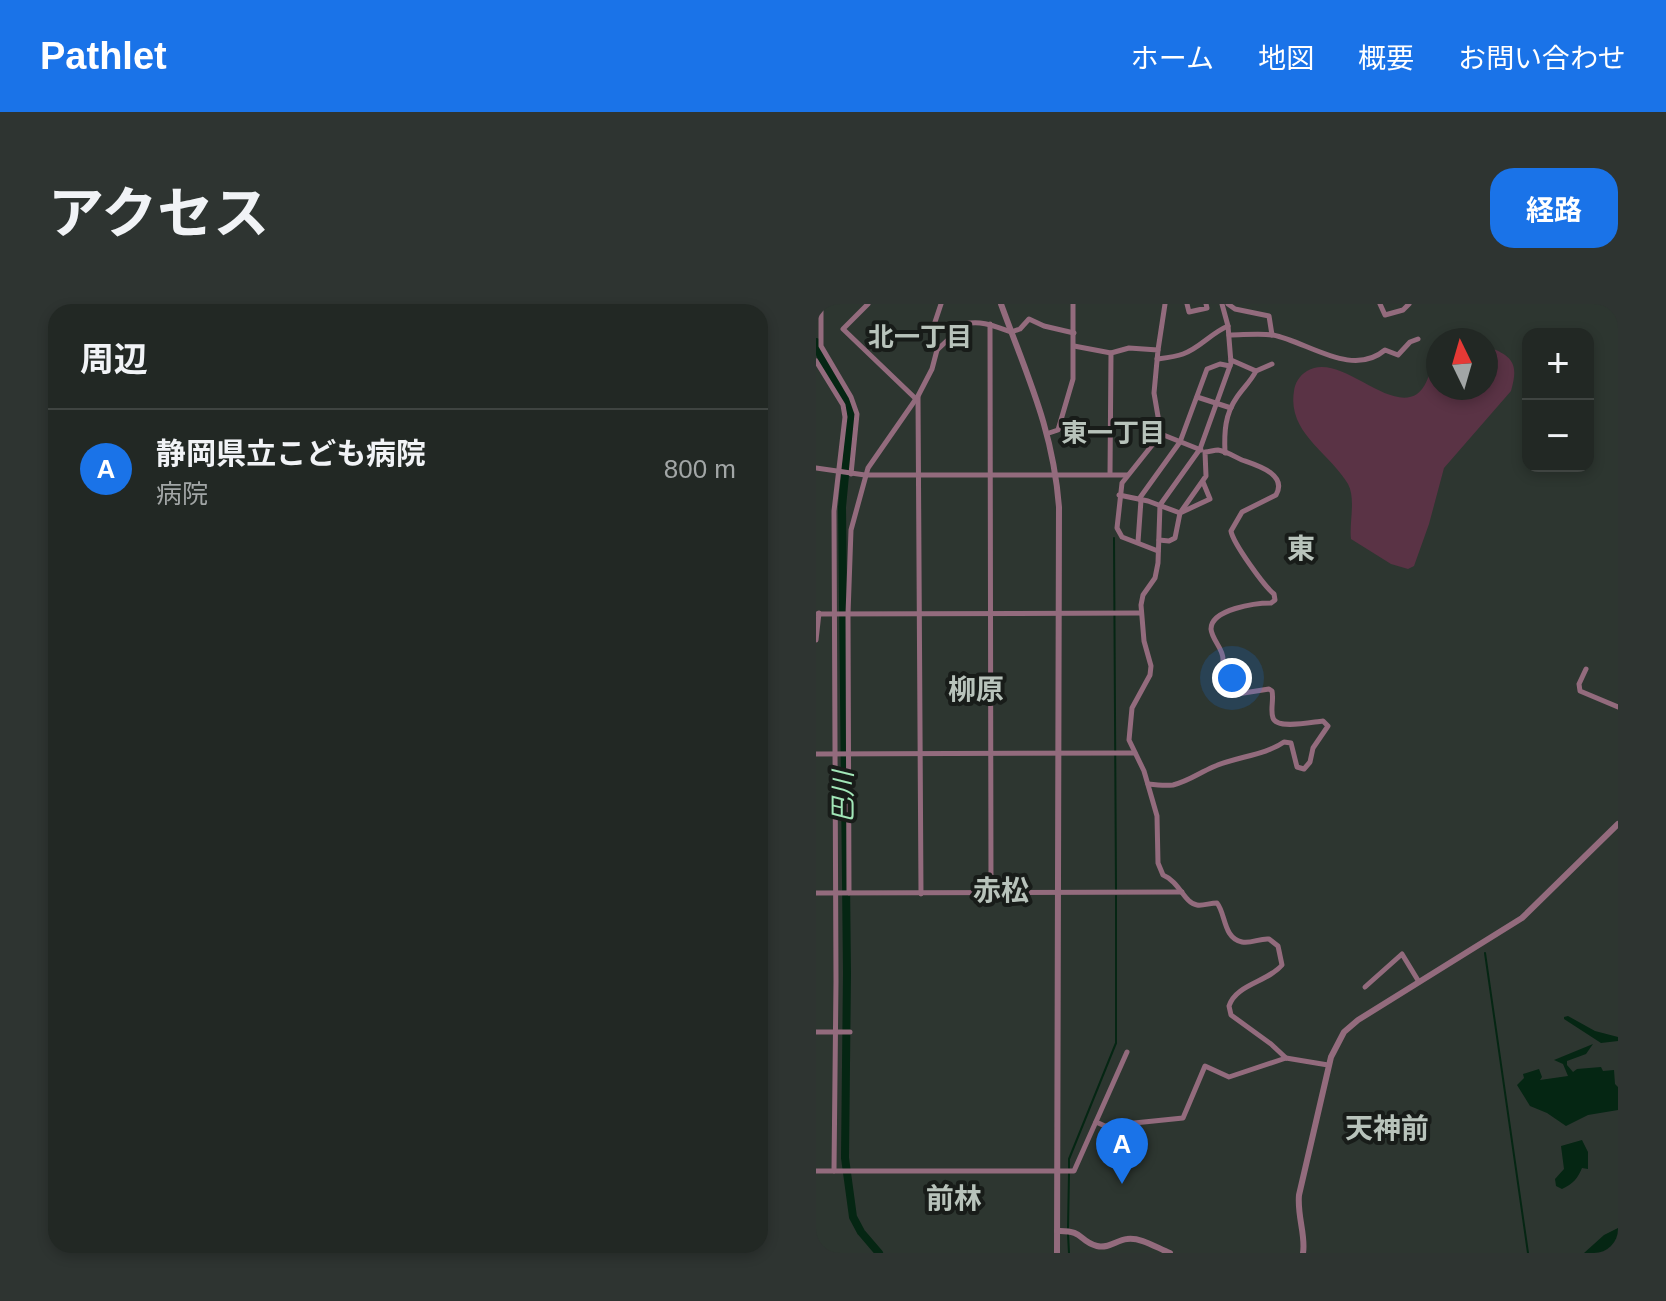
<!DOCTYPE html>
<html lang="ja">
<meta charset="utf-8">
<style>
body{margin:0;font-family:Arial,"Noto Sans JP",sans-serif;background:#2e3431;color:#f1f3f6}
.controls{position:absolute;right:24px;top:24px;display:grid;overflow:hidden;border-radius:16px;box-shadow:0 4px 12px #0003}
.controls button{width:72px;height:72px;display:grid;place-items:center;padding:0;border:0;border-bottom:2px solid #3f4441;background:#222824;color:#f1f3f6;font:40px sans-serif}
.compass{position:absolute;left:610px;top:24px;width:72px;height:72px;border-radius:50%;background:#222824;box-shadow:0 4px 12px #0003;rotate:355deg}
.you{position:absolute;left:416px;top:374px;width:28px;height:28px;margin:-20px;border:6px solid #fff;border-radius:50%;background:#1a73e8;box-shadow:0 0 0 12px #1a73e833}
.badge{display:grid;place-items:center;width:52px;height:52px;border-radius:50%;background:#1a73e8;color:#fff;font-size:26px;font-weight:700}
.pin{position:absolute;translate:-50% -66px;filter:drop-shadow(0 2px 4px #0008)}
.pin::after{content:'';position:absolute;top:42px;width:28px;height:24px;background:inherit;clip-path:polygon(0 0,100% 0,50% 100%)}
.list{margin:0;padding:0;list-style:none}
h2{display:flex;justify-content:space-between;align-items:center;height:104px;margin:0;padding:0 32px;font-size:34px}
h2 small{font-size:26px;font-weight:400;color:#a2a6a6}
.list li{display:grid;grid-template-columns:52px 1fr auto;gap:24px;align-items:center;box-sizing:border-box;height:120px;padding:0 32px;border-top:2px solid #3f4441}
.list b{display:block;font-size:30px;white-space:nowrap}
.list p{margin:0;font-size:26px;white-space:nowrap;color:#a2a6a6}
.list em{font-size:26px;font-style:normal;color:#a2a6a6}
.map{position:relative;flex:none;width:802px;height:949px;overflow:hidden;border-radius:24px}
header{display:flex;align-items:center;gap:48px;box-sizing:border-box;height:112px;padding:0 40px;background:#1a73e8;color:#fff}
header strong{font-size:38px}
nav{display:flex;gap:44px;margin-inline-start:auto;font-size:28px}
.intro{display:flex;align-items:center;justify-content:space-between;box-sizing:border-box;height:192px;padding:0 48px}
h1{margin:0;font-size:56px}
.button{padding:20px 36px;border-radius:24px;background:#1a73e8;color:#fff;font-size:28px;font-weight:700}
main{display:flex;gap:48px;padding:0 48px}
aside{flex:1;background:#222824;border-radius:24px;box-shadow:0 4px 12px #0003}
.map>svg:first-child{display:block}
.green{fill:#5a3345}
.water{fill:#052613}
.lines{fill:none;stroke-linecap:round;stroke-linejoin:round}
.stream{stroke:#052613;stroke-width:2}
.river{stroke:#052613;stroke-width:8}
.minor{stroke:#936b7d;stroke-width:5}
.tertiary{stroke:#936b7d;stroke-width:6}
.labels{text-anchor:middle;stroke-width:8;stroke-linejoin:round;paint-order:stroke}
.neighbourhood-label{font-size:26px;font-weight:bold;fill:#b8c3bb;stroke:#181c19}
.water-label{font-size:26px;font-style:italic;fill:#a2e7b8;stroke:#181c19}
.quarter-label{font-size:28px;font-weight:bold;fill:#b8c3bb;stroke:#181c19}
</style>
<header>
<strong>Pathlet</strong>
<nav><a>ホーム</a><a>地図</a><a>概要</a><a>お問い合わせ</a></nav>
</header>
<div class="intro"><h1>アクセス</h1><a class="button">経路</a></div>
<main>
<aside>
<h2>周辺<small></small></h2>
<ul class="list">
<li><span class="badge">A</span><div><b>静岡県立こども病院</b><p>病院</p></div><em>800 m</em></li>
</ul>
</aside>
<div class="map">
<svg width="802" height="949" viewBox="0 0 802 949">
<rect width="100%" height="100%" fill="#2d3630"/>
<path class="green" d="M670 42C697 52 703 59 695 87L628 164 613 220 598 262 592 265 575 260 535 235C533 219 540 195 532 180 514 149 471 129 478 87 479 79 483 72 491 67 523 47 572 109 601 90 613 82 616 58 622 46V84H670Z"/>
<g class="water">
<path d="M752 712 779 727 802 733V737L785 739 748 715V713Z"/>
<path d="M777 740 770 750 751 757V761L757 768 761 765 785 763 787 767 798 766 799 780 802 783V806L772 811 750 822 731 809 714 802 701 781 708 774 707 770 723 765 726 773 724 776 752 772 747 760 738 756Z"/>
<path d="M766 836 772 848V865L766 864C762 874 757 880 746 885L740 882 739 875 748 865 745 842Z"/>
<path d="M802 924V949H768L788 931Z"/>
</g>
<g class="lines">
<g class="stream">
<path d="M298 234 300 585"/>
<path d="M669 649 712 949"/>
<path d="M253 864V855L300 739V592"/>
<path d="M252 924 253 870"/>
<path d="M252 930 253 949"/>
</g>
<g class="river">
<path d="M0 7 1 0"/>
<path d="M0 38C6 64 27 83 35 108L26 203 31 669 29 854 37 913 45 928 63 949"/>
</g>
<g class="minor">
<path d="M5 0V42L35 93 41 110 35 170"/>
<path d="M52 0 27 25 100 95"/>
<path d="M371 0 373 8 391 4 390 0"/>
<path d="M406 0 412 22 415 59 384 145 344 201 342 259 339 274 327 291 325 301 328 337 335 362 334 371 316 404 313 436 328 467 341 512 342 559 347 571C364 578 368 599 381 601 387 602 394 599 401 599 410 610 407 634 426 638 435 640 444 634 453 635L462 642 466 661C452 678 420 680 413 702L415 711 455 740 470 754"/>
<path d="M412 0 419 5 453 12 456 31"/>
<path d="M564 0 569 11 587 6 593 0"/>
<path d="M174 20 175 590"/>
<path d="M413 31C427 31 443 29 457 31 492 38 536 74 569 46L582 51 594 38 602 35"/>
<path d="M258 42 295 49"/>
<path d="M121 46 149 20C166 16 180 23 195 28L204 25 213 15 228 22 258 29"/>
<path d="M342 46 349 0"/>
<path d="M341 55C349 54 359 53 367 50 384 44 395 29 412 22"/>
<path d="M415 56 440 67 456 60"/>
<path d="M0 57 27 101 29 113 18 207 20 677 18 867"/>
<path d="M102 93 105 590"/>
<path d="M381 93 415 104"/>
<path d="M233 129 242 126 257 75V0"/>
<path d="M345 130 385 146"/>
<path d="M409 149C408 128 409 110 421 93 427 84 435 77 440 67"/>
<path d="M0 164 49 171H311"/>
<path d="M294 170 295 49 313 44 342 46 338 89 345 130 306 179 301 224 306 233 342 247"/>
<path d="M303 191 332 197 364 209 390 172 389 148C393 148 398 146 402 146 410 147 419 153 426 156 440 161 472 170 460 191L426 208 415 227C417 239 448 282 458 290L459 296 455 299C440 299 395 305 395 325 396 336 407 344 407 355 407 366 403 375 407 387L415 391 453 385 456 387C458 396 454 406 457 414 461 426 496 418 507 417L512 422 497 444 494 458 488 465 481 463 475 439 468 438C450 451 419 453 397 463 383 469 373 477 357 481 349 482 340 481 332 480"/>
<path d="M323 195 364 138 391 65 404 60 414 62"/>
<path d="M343 236 353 237 359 234 364 209 394 195 387 178"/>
<path d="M322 238 325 196"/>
<path d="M0 310 325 309"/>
<path d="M0 336 3 309"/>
<path d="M770 365 763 380 764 387 802 403"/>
<path d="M0 450 319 449"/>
<path d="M0 589 366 588"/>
<path d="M33 589 32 310 35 226 52 164 102 92 116 65 121 46 116 27 125 0"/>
<path d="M549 683 586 650 603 678"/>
<path d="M0 728H34"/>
<path d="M280 818 289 822 367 814 389 762 413 773 470 754 512 761"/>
<path d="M0 867H258L311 748"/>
</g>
<g class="tertiary">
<path d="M185 0C211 72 237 125 243 203L241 949"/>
<path d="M241 927C269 926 262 937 281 942 292 945 301 936 311 935 325 933 341 944 354 949"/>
<path d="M487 949C490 932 481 912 483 891L515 753 528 728 542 716 706 614 802 520"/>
</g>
</g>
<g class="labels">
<g class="neighbourhood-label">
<text x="104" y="42">北一丁目</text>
<text x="297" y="138">東一丁目</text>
</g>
<g class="water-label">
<text transform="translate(27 493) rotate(-90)" y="9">巴川</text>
</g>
<g class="quarter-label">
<text x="485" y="254">東</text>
<text x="160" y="395">柳原</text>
<text x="185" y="596">赤松</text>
<text x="571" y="834">天神前</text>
<text x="138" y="904">前林</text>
</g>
</g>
</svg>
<div class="controls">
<button>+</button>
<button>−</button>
</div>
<svg class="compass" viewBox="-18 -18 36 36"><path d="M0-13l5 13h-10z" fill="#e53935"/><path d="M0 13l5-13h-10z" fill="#a2a6a6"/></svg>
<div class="you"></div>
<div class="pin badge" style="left:306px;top:880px">A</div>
</div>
</main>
